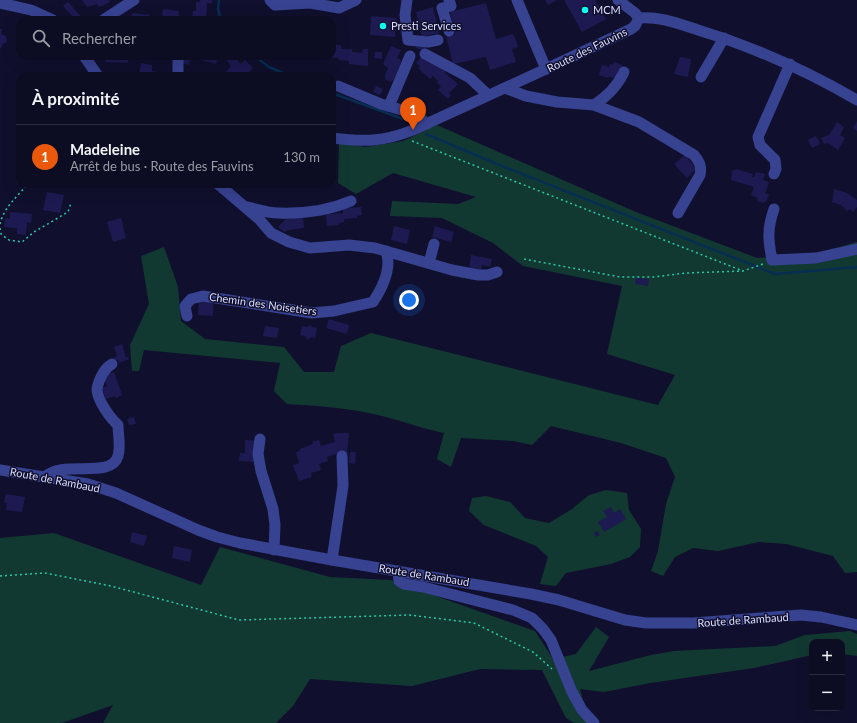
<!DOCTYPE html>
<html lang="fr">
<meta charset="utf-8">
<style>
body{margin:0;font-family:Lato,sans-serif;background:#1a1a2f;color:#f1f3f6}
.controls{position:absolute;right:12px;bottom:12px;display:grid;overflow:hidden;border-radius:8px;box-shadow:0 4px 16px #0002}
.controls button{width:36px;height:36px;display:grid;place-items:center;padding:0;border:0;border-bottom:1px solid #2c2c40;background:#0c0c22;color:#f1f3f6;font:20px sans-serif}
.you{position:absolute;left:409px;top:300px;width:14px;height:14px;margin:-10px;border:3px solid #fff;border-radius:50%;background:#1a73e8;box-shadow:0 0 0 6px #1a73e833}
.badge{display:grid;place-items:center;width:26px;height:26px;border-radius:50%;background:#ea580c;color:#fff;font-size:13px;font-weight:700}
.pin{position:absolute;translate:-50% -33px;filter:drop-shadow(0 1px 2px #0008)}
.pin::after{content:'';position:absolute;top:21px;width:14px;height:12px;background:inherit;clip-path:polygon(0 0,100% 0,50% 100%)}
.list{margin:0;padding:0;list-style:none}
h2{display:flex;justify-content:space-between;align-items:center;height:52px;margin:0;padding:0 16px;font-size:17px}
h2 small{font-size:13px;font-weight:400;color:#9a9ba5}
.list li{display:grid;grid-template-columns:26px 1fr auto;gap:12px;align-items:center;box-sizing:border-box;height:64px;padding:0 16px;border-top:1px solid #2c2c40}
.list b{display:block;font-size:15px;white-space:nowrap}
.list p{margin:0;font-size:13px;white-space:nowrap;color:#9a9ba5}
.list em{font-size:13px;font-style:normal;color:#9a9ba5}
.icon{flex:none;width:22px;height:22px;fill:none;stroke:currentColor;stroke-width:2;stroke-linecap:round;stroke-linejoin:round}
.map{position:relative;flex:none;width:857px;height:723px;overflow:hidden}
.search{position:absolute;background:#0c0c22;box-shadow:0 4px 16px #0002;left:16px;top:16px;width:320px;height:44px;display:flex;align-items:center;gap:10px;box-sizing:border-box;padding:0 14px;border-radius:12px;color:#9a9ba5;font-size:15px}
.panel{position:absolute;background:#0c0c22;box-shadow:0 4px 16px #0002;left:16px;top:72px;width:320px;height:116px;border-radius:12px}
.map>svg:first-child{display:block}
.green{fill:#123931}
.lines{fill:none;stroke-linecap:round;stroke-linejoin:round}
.stream{stroke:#072d51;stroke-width:2.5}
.building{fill:#1c1a51}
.path{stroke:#27c9a5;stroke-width:1.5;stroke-dasharray:2 3;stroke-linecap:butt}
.minor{stroke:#374291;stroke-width:11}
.poi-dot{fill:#09fff0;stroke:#10102e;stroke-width:1.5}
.labels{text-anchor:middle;stroke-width:3;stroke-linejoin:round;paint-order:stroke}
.poi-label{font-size:11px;fill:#dddfff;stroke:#10102e;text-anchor:start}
.street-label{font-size:11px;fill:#dddfff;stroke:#10102e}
</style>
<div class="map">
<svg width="857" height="723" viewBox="0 0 857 723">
<rect width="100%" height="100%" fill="#10102e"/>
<g class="green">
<path d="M437 125 636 212 757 258 814 254 857 242V572L845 573 833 556 786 544 759 542 718 551 693 548 675 557 663 576 651 571 658 551 666 504 675 477 666 458 621 443 551 426 532 445 514 441 461 438 451 467 437 459 444 433C423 429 403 421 382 416 351 408 319 406 287 404L274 391 280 363 144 350 139 371H132L130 345 149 304 141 256 164 247 178 287 181 321 205 339 284 347 304 372H334L341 346 371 333 658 405 675 375 607 354 622 286 523 266 493 243 442 218 390 216 392 201 458 204 476 197 393 173 356 194 338 183 339 143 365 147 403 141Z"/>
<path d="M606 490 627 493 629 510 641 529 640 547 630 557 611 564 566 573 556 586 540 584 548 557 536 546 484 525 469 511 472 498 486 496 510 502 525 518 549 523 572 509 589 495Z"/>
<path d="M54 533 201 585 220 547 330 577 391 580 535 631 553 659 576 654 596 627 609 637 589 671 651 655 674 651 775 646 805 635 850 631 857 634V656L842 654V642H812V655L754 668 650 683 604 692 580 689 589 723H574L566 718 542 670 480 669 412 686 310 679 293 706 276 723H103L113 705 62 723H0V538Z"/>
</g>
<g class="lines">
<g class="stream">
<path d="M219 0 218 9 221 20"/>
<path d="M254 56 269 67 290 76"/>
<path d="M332 93 403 119"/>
<path d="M426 134 497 164 775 274 857 267"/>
</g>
</g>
<g class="building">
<path d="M82 0H109L110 2 99 7 97 4 87 7Z"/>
<path d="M200 0H212V3H207L206 20H192L193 11H196V2H200Z"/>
<path d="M545 0H557L548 5Z"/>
<path d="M564 0H595L606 19 582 32Z"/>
<path d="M68 2 84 20H76L63 6Z"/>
<path d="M486 3 496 39 513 34 516 40 518 47 512 49 516 62 490 70 486 57 453 64 446 36 455 34 450 12Z"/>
<path d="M433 7 439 33 422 37 416 12Z"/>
<path d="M163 9 179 11 178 20H162Z"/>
<path d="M132 13 149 15V20H131Z"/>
<path d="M371 16 396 18 395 37 370 35Z"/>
<path d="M0 29H2L1 34 6 36 7 42 3 44 1 48H0Z"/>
<path d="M417 44 427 45 424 51 416 48Z"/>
<path d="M332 45H341V49H352V52L362 53 363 49H368V66L349 64V61L339 60V58L321 57V56H332Z"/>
<path d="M391 46 401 50 397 58 400 59 401 62 394 79 391 82 385 79V75L388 68 383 64Z"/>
<path d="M375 52H382V59L374 58Z"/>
<path d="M423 55 446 72 445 73 458 84 449 93 451 95 448 99 438 90 441 86 437 83 438 81 433 76 430 79 418 68 420 66 416 63Z"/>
<path d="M105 56H129L128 63 105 62Z"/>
<path d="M183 56H191L189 65 181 63Z"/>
<path d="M199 56H218L216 64 198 59Z"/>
<path d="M227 56H234L241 64 245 60 253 68 245 76H230L226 72 231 66 225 58Z"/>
<path d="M680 57 691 59 688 77 674 74Z"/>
<path d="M614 62 622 65 620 71H618L615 79 609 76 608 78 599 75 602 65 609 67 610 64 613 65Z"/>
<path d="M141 63 152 65V71L164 73V76H139Z"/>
<path d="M376 86 383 89 380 95 373 92Z"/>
<path d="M857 121V131L853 128Z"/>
<path d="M837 122 844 127 840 135 845 138 838 150 828 143 824 144 821 138 829 135Z"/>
<path d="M816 136 820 144 812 148 808 140Z"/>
<path d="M685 155 696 169 687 178 674 164Z"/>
<path d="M736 169 753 174 752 177H754L756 172 765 174 763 180 769 182 765 194H769L767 200 764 203 757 201 758 198 751 195 754 187 731 180 732 171 735 170Z"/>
<path d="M834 189 847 193 857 200V207L853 212 850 209 847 211 841 205 832 202Z"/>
<path d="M47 192 64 195 60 213 43 210Z"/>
<path d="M361 207 362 215 357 216V218L344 219V222L339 223V225L327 226 326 214 343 213V208Z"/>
<path d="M10 212 32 214 31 223 27 222 26 235 17 234V228L4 227 5 218 10 219Z"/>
<path d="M303 217 304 228 288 230 285 232 278 227 286 219Z"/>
<path d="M121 218 126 238 113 242 107 222Z"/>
<path d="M394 226 410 230 407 244 391 240Z"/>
<path d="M435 226 454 232 451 242 432 237Z"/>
<path d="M471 255 492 259 490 267 482 265 481 271 469 269Z"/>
<path d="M636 278 649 279 648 286 635 284Z"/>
<path d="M199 300H208V302L213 303V316L198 315Z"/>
<path d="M329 319 349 325 347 334 326 328Z"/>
<path d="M310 325 312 327 317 328 315 338 311 337 308 340 305 336 300 335 302 326 308 327Z"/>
<path d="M265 326 279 328 277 338 263 336Z"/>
<path d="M122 344 126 358 128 357 129 359 119 363 118 360 115 361 114 357 117 356 114 347Z"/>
<path d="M114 372 122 395 116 398 115 396 106 399 102 388 107 386 103 376Z"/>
<path d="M134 417 136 424 129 425 127 419Z"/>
<path d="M338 433H349L347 454 339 453 327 457 328 461 319 464 321 470 311 473 312 477 299 481 293 465 299 463 296 452 300 451V449L313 444 312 442 319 440 321 446 335 442 333 434Z"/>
<path d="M245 440 256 441V462L239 461 240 453H245Z"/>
<path d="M350 452H356L355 464 349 463Z"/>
<path d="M6 494 25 497 22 512 6 510 7 503 4 502Z"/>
<path d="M611 507 614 513 620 509 626 519 604 532 598 522 607 517 603 511Z"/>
<path d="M598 531 600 535 596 537 594 533Z"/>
<path d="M132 532 147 536 144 546 130 542Z"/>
<path d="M174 546 192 550 190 562 172 558Z"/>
</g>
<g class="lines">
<g class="path">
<path d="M412 141 743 271"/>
<path d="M0 224C4 207 17 197 28 184"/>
<path d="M0 228 1 234 9 240 22 242 34 232 68 212 71 203"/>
<path d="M524 259 620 277H654L686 273 743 271 763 264"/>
<path d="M0 576 45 573 111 586 239 620 410 615 474 623 533 652 552 669"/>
</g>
<g class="minor">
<path d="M270 0 275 5 310 3 339 8 356 0"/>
<path d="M407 0 405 15 408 40 428 42 438 40"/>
<path d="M449 0 451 6 442 8 449 31"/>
<path d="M517 0 546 69"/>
<path d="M618 0 635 13 639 18"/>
<path d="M0 3 31 10 53 20"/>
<path d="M639 18C659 16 679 24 698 30 754 47 807 71 857 100"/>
<path d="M103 20 134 0"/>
<path d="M425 54 470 78 488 95"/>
<path d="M84 56 98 76"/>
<path d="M178 76V56"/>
<path d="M701 77 724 38"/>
<path d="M338 86 381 104 416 114 427 124"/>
<path d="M505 88 526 96 557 102 594 105 639 122 694 155C699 161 702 166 700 175L678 213"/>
<path d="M594 105C607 96 617 87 624 72"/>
<path d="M389 106 410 56"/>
<path d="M332 138C364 142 383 142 413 130L546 69 631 29 635 26 639 18"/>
<path d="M774 174 776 169 775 160 760 145 758 137 790 64"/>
<path d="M218 184 259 219 271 233 289 242 310 248 349 245 375 248 452 270 478 275H488L497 272"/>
<path d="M247 207C257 209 268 213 278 213 304 214 327 211 351 201"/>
<path d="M774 209C767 229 768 240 772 260L816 258 857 249"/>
<path d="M429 263 434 244"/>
<path d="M187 316 185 306 191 299 203 296 312 313 334 311 373 302C383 287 392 268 386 251"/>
<path d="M260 439 258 454 261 471 273 509 275 525 274 550"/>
<path d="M0 470 88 484 116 493 198 530 217 537 240 543 332 560 531 594 559 600 625 620 646 623H693L801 615 821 617 857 625"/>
<path d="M45 477C63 459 111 480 118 456 121 446 118 435 118 425 110 418 98 401 97 390 97 385 100 379 102 375 105 369 107 367 112 364"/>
<path d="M332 560 343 486 342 456"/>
<path d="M398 571 399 581 404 584 423 587 513 610 532 618 543 629 551 640 572 692 582 710 594 723"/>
</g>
</g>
<g class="poi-dot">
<circle cx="585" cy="10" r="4"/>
<circle cx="383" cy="26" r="4"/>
</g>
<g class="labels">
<g class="poi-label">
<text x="593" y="14">MCM</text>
<text x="391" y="30">Presti Services</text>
</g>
<g class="street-label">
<text transform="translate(587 50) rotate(-26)" y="4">Route des Fauvins</text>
<text transform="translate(263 304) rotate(8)" y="4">Chemin des Noisetiers</text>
<text transform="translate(55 480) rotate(11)" y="4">Route de Rambaud</text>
<text transform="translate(424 575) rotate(9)" y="4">Route de Rambaud</text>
<text transform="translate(743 620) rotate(-4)" y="4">Route de Rambaud</text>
</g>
</g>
</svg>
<div class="controls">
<button>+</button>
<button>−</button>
</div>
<div class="you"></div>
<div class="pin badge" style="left:413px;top:130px">1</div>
<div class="search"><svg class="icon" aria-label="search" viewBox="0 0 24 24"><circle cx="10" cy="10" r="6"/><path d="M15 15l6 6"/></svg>Rechercher</div>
<section class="panel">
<h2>À proximité<small></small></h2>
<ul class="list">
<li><span class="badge">1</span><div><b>Madeleine</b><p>Arrêt de bus · Route des Fauvins</p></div><em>130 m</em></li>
</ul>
</section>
</div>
